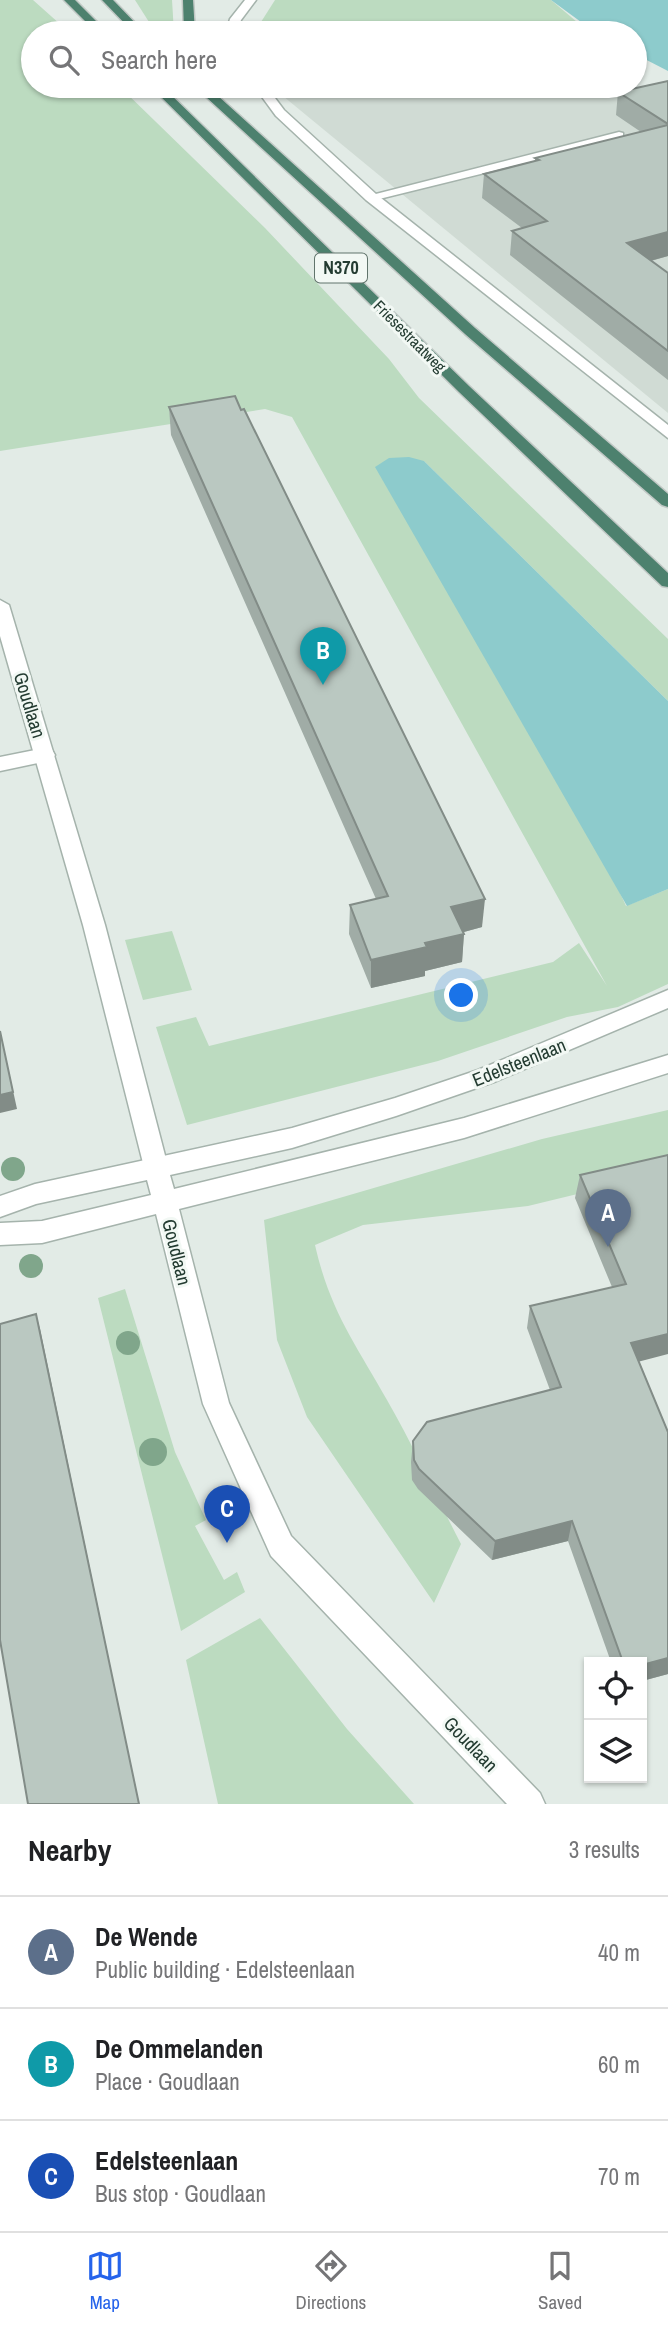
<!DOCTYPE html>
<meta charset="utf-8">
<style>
body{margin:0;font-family:"Archivo Narrow",sans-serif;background:#f6f6f6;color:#202124}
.controls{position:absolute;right:21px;bottom:21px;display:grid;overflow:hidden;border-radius:0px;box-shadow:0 2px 5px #0004}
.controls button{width:63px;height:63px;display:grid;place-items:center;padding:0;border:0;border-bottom:2px solid #e0e0e0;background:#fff;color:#202124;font:35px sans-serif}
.you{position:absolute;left:462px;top:996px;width:24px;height:24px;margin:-18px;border:5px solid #fff;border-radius:50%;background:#1a73e8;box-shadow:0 0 0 10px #1a73e833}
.badge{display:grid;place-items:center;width:46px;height:46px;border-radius:50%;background:#2563eb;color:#fff;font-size:23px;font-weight:700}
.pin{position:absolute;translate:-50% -58px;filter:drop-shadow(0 2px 4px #0008)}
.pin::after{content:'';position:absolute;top:37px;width:24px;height:21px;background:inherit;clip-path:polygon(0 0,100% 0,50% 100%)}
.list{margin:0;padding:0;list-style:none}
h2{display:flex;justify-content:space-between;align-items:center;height:91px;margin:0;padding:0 28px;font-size:30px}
h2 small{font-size:23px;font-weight:400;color:#757577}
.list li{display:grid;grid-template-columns:46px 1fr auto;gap:21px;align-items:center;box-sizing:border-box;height:112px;padding:0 28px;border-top:2px solid #e0e0e0}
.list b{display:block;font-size:26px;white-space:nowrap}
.list p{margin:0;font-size:23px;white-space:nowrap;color:#757577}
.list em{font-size:23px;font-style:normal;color:#757577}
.icon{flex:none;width:38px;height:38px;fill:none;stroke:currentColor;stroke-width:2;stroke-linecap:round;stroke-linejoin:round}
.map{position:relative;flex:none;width:668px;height:1804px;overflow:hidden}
.search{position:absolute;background:#fff;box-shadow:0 2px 5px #0004;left:21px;right:21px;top:21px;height:77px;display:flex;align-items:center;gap:18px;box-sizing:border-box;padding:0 24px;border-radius:38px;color:#757577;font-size:26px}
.sheet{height:427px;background:#fff}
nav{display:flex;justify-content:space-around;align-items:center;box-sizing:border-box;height:98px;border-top:2px solid #e0e0e0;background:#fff;font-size:19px;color:#757577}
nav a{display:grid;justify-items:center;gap:4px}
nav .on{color:#2563eb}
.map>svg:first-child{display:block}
.built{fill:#d0dbd4}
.green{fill:#bcdbc0}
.water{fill:#8dcbcc}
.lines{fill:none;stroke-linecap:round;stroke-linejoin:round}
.service-casing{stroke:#a5b3ac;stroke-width:3}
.minor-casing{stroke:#a5b3ac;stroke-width:3}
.tertiary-casing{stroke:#a5b3ac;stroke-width:3}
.trunk-casing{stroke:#c1c8c5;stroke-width:3}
.service{fill:#fff;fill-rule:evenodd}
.minor{fill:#fff;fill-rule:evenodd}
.tertiary{fill:#fff;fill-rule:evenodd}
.trunk{fill:#4d816e;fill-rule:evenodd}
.tree{fill:#80a68b}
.wall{fill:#a0aca6}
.shaded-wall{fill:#828c87}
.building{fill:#bac8c1;stroke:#828c87;stroke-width:2}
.labels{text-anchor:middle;stroke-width:6;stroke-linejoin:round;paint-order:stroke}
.far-street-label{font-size:16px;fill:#233b31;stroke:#f2f8f4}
.shield{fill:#f2f8f4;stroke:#61746c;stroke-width:2}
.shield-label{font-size:18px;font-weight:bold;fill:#233b31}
.street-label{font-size:19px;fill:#233b31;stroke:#f2f8f4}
</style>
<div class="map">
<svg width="668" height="1804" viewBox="0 0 668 1804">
<rect width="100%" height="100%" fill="#e2ebe6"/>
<path class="built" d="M279 86H627L668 112V413L272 87Z"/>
<g class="green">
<path d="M0 0H33L70 33H33V86H119L265 228 389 359 419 398 668 639V701L424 461 626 906 668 889V984L618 1007 567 1017 438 1061 187 1125 156 1027 196 1017 209 1046 553 962 579 943 607 986 292 417 265 409 0 451Z"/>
<path d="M135 0H172L174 33H156Z"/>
<path d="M275 0H551L577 22 527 33H259L261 22Z"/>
<path d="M172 931 192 990 143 1000 125 940Z"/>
<path d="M668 1110V1172L528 1206 363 1225 315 1245C330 1311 355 1343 387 1400 414 1447 436 1496 461 1544L434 1603 307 1417 277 1340 264 1220 542 1139Z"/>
<path d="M125 1289 175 1452 206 1520 195 1526 224 1580 237 1572 245 1592 181 1631 98 1298Z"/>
<path d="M260 1618 347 1729 414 1804H218L186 1660Z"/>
</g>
<g class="water">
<path d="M551 0H668V71L635 54V33H596Z"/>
<path d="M409 457 424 461 668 701V889L627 906 375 467 389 458Z"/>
</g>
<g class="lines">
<g class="service-casing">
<g id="service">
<path d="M619 132 623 133V139L371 201 364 197Z"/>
<path d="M45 748 52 750 55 755 52 760 0 771V757Z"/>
</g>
</g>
<g class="minor-casing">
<g id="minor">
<path d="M245 0H256L241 20 236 33H226L230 19Z"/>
<path d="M254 86H266L284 110 376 194 668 425V438L366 200 276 116Z"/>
<path d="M0 600 9 605 105 925 168 1167 164 1174 156 1177 148 1174 144 1167 83 925 0 636Z"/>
</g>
</g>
<g class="tertiary-casing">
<path id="tertiary" d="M668 990V1008L494 1082 396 1116 292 1148 170 1175 174 1189 464 1118 668 1055V1073L464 1138 179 1209 229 1403 291 1536 540 1793 545 1804H507L271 1556 203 1404 156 1214 42 1243 0 1245V1223L42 1221 151 1195 147 1180 36 1204 0 1217V1196L35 1184 292 1128 395 1098 478 1070Z"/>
</g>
<g class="trunk-casing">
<g id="trunk">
<path d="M64 0H75L108 33H97Z"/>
<path d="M102 0H113L145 33H134Z"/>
<path d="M183 0H193L195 33H184Z"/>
<path d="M150 86H162L469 386 668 573V587L662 586 459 392Z"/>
<path d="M194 86H207L475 328 668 494V507L662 505 465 334Z"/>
</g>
</g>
<use href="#service" class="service"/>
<use href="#minor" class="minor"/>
<use href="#tertiary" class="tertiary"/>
<use href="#trunk" class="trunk"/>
</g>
<g class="tree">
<circle cx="13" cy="1169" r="12"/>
<circle cx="31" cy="1266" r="12"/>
<circle cx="128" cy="1343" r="12"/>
<circle cx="153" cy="1452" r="14"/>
</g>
<g class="wall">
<path d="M668 81V256L651 261 668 273V380L510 255 512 231 522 228 482 198 484 174 535 161V158L641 132 616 115 618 92Z"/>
<path d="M169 407 482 927 464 932 462 962 425 971V976L371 988 349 934 350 905 376 899 171 435Z"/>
<path d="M668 1155 639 1361 668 1432V1674L642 1681V1662H611L568 1541 492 1560 418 1489 412 1480 411 1462 413 1441 550 1390 527 1328 530 1306 612 1287 575 1198 580 1175Z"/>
</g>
<g class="shaded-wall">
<path d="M668 232V256L624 268 627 243Z"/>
<path d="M485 899 482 927 449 936 451 907Z"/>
<path d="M464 934 462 962 425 971V976L371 988V960L425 943Z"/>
<path d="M0 1031 17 1109 0 1113Z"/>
<path d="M36 1314 40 1329 139 1804Z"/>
<path d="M668 1334V1354L626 1365 631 1343Z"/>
<path d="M572 1521 568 1541 492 1560 495 1541Z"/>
<path d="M668 1658V1674L642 1681V1665Z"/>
</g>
<g class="building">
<path d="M668 81V124L618 92Z"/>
<path d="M668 125V232L627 243 668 273V351L512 231 547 221 484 174 539 160 535 158Z"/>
<path d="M235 396 241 410 244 409 485 899 451 907 464 934 425 943 427 947 371 960 350 905 388 896 169 407Z"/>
<path d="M0 1031 13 1092 0 1095Z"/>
<path d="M668 1155V1334L631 1343 668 1432V1658L642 1665V1662H623L572 1521 495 1541 419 1469 414 1460 413 1441 427 1422 561 1387 530 1306 626 1284 580 1175Z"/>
<path d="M36 1314 139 1804H28L0 1640V1324Z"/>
</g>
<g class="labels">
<g class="far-street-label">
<text transform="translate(410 336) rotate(45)" y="6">Friesestraatweg</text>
</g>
<rect class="shield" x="315" y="253.5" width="52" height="29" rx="5"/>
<g class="shield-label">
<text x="341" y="274">N370</text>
</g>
<g class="street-label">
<text transform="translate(30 705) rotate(73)" y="7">Goudlaan</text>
<text transform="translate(519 1062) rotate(-22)" y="7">Edelsteenlaan</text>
<text transform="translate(177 1252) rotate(76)" y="7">Goudlaan</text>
<text transform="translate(471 1744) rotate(46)" y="7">Goudlaan</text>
</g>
</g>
</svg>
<div class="controls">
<button><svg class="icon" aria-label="locate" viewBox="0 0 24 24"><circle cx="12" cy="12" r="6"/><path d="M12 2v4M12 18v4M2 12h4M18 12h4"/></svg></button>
<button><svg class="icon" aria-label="layers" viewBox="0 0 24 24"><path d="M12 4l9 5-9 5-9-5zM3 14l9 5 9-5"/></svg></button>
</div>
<div class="you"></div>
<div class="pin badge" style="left:608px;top:1247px;background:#5c6f8a">A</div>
<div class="pin badge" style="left:323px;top:685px;background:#0f9aa8">B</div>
<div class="pin badge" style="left:227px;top:1543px;background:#1a4fb4">C</div>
<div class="search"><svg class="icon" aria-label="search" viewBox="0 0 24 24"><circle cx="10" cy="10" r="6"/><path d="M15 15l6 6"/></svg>Search here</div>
</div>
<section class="sheet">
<h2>Nearby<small>3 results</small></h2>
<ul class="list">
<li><span class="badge" style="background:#5c6f8a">A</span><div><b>De Wende</b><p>Public building · Edelsteenlaan</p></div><em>40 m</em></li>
<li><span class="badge" style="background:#0f9aa8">B</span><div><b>De Ommelanden</b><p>Place · Goudlaan</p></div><em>60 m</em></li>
<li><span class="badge" style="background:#1a4fb4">C</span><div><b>Edelsteenlaan</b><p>Bus stop · Goudlaan</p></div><em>70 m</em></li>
</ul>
</section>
<nav>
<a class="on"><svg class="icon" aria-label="map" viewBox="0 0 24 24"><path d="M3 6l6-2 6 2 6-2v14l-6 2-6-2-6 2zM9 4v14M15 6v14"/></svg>Map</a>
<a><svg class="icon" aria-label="directions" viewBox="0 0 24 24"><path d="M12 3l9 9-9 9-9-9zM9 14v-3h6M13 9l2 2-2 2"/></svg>Directions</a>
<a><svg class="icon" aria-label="saved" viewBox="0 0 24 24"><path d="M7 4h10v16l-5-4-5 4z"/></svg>Saved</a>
</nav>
